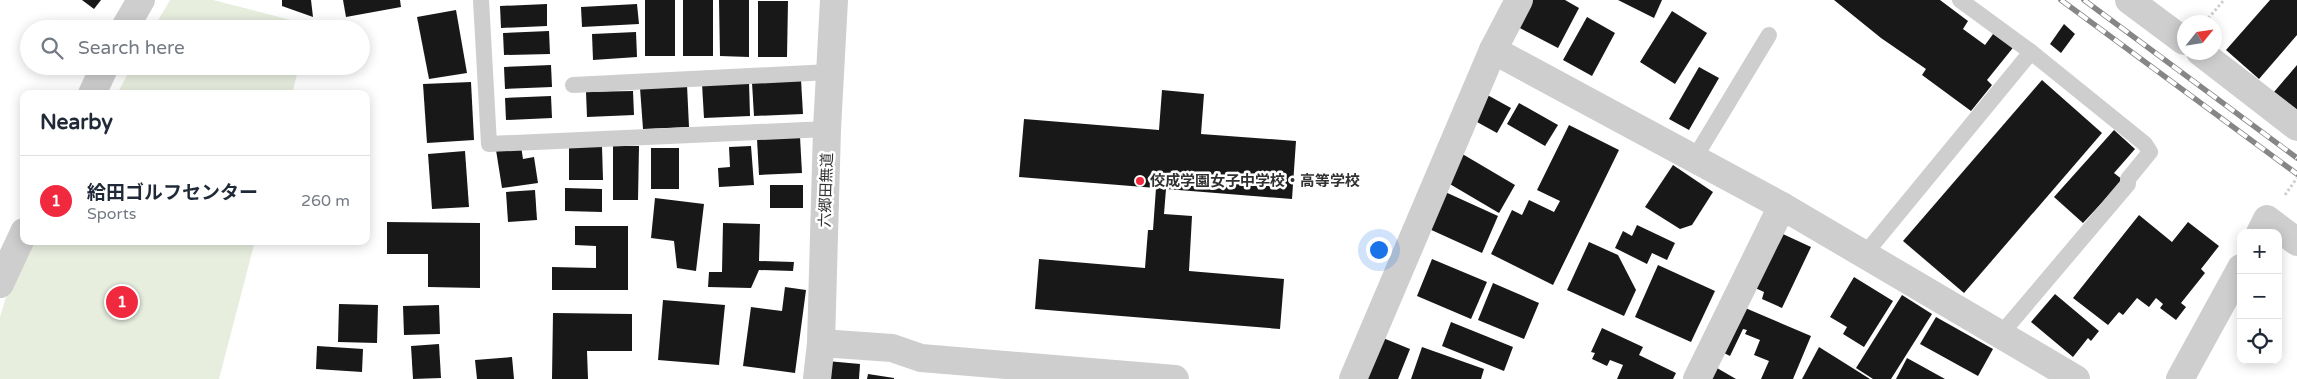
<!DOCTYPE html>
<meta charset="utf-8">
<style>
body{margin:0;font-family:"Varela Round","Noto Sans JP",sans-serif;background:#f2f2f3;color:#1f2937}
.controls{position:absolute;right:15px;bottom:15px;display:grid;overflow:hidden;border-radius:10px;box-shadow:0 2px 12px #0003}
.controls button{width:45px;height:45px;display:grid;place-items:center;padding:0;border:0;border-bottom:1px solid #e0e1e3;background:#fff;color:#1f2937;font:25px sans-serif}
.compass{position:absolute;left:2177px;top:15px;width:45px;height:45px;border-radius:50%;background:#fff;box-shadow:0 2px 12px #0003;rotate:60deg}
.you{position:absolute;left:1378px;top:249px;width:18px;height:18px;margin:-12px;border:4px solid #fff;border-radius:50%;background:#1a73e8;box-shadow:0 0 0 8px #1a73e833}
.badge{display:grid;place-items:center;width:32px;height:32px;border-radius:50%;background:#f1293f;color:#fff;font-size:16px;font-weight:700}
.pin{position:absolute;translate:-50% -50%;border:2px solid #fff;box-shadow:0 1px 5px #0006}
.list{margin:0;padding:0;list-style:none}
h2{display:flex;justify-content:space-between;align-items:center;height:65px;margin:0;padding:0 20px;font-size:21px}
h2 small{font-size:16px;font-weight:400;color:#747a83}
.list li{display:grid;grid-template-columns:32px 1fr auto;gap:15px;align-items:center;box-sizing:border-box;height:90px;padding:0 20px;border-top:1px solid #e0e1e3}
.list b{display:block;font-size:19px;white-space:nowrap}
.list p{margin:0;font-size:16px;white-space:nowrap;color:#747a83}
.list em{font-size:16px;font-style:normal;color:#747a83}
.icon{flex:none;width:28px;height:28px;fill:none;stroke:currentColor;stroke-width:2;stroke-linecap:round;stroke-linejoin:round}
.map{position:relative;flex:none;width:2297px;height:379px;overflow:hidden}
.search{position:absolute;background:#fff;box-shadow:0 2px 12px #0003;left:20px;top:20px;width:350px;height:55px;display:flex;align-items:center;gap:12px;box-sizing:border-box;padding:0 18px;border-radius:28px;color:#747a83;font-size:19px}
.panel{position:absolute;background:#fff;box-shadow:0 2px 12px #0003;left:20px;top:90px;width:350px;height:155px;border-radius:10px}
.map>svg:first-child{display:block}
.green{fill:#e7eede}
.building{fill:#181818}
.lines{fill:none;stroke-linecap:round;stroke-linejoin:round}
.path{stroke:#cecece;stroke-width:3;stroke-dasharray:2.5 2.5;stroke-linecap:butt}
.service{stroke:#cecece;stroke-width:16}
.minor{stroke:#cecece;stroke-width:28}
.tertiary{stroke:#cecece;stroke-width:28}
.rail-casing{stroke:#868686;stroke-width:5.5}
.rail{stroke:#fff;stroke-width:4;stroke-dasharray:11;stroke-linecap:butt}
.poi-dot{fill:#f1293f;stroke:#fff;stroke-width:2}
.labels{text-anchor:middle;stroke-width:5;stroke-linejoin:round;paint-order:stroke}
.poi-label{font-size:15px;font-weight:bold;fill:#313131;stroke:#fff;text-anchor:start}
.street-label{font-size:15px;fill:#313131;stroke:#fff}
</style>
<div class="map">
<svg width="2297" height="379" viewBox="0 0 2297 379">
<rect width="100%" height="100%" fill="#fff"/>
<g class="green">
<path d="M170 0H213L310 25 309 29H153Z"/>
<path d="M132 66H299L292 94H117Z"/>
<path d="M34 241H255L219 379H0V317L9 287Z"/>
</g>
<g class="building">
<path d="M82 0H101L94 9Z"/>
<path d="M282 0H311L313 17 282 6Z"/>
<path d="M343 0H400L401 7 346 17Z"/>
<rect x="645" y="0" width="30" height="56"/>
<rect x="683" y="0" width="30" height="56"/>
<path d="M719 0H749V57L720 56Z"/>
<path d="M1527 0H1565L1579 8 1558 48 1514 25Z"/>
<path d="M1618 0H1662L1654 18Z"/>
<path d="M1834 0H1940L1968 21 1963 29 1985 45 1996 30 2016 44 1987 80 1992 85 1971 111 1922 75 1926 69 1881 38Z"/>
<path d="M2270 0H2297V35L2259 79 2226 50Z"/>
<path d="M758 1H788L787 57H758Z"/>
<path d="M547 4V26L501 28 500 6Z"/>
<path d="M637 4 639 24 582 27 581 7Z"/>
<path d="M456 10 467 73 429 79 417 17Z"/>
<path d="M1672 11 1707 33 1675 84 1640 62Z"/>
<path d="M1587 17 1615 33 1592 76 1563 60Z"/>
<path d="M2064 24 2075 34 2061 53 2050 44Z"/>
<path d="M549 31 550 54 504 55 503 33Z"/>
<path d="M636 32 637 57 593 60 592 34Z"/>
<path d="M551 65 552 87 505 89 504 67Z"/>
<path d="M2297 65V110L2274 92Z"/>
<path d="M1699 67 1719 78 1689 130 1669 119Z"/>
<path d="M801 80 803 114 754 116 752 83Z"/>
<path d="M2042 80 2102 133 1964 293 1903 241Z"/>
<path d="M471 82 474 140 427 143 423 84Z"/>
<path d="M749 82 750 116 704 118 702 84Z"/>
<path d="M687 85 689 127 643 129 640 88Z"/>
<path d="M1162 90 1204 94 1201 134 1296 141 1292 199 1166 189 1164 214 1192 216 1189 271 1284 279 1280 329 1035 309 1039 259 1145 268 1148 230H1153L1156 188 1019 177 1024 119 1159 130Z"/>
<path d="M633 91 634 115 587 117 586 92Z"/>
<path d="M1482 92 1511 108 1497 133 1468 117Z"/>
<path d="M551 96 552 118 506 120 505 98Z"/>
<path d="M1519 103 1558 125 1545 146 1507 124Z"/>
<path d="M1569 125 1619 150 1553 285 1491 254 1512 210 1522 215 1529 200 1554 212 1560 201 1537 190Z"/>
<path d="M2114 130 2135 149 2114 173 2123 180 2083 223 2054 197Z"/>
<path d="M800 137 802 173 759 175 757 139Z"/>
<path d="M521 146 523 159 534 157 538 183 502 188 496 150Z"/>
<path d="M569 146H602L603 180H569Z"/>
<path d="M613 146H639L638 200H613Z"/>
<path d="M751 146 754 185 719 187 718 168 730 167 729 147Z"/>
<rect x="651" y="148" width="28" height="41"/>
<path d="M465 151 469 207 432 209 428 154Z"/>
<path d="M1459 152 1515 185 1499 213 1443 180Z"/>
<path d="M1673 165 1713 192 1692 225 1680 229 1645 207Z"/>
<rect x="770" y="185" width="33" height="23"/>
<path d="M565 188 602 189V212L565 211Z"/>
<path d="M535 190 537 220 508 222 506 192Z"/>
<path d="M1443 191 1498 216 1482 253 1427 228Z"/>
<path d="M655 198 704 204 696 271 677 268 674 241 651 238Z"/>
<path d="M2139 215 2172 242 2188 222 2219 246 2201 269 2205 273 2181 303 2186 307 2176 320 2160 308 2163 304 2156 298 2149 307 2137 298 2123 315 2119 312 2108 325 2073 298Z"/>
<path d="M387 222 480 223V288L428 287V254H387Z"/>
<path d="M723 223 760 224 759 261 794 262 793 271 759 270 751 288 708 287 709 272H722Z"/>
<path d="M1637 225 1675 243 1667 260 1652 253 1647 264 1615 248 1623 231 1632 236Z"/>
<path d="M575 226H628V290H552V267L596 268V246L575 245Z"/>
<path d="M1774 230 1811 247 1782 308 1762 299 1764 292 1753 287Z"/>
<path d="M1589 242 1618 255 1636 290 1624 316 1567 290Z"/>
<path d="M1432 259 1487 282 1471 319 1417 296Z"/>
<path d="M1658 265 1715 291 1691 342 1635 317Z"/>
<path d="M1854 277 1893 301 1864 347 1843 334 1847 327 1830 317Z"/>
<path d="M1493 283 1539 303 1524 339 1478 320Z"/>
<path d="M785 287 806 290 795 373 743 366 751 307 782 311Z"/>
<path d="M2055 294 2099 331 2091 341 2088 338 2073 357 2031 322Z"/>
<path d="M1902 295 1932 314 1891 379H1873L1856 368Z"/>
<path d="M663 300 725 305 719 365 658 360Z"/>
<path d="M339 304 378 305 377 343 338 342Z"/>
<path d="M439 305 440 334 404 335 403 306Z"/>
<path d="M1743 307 1811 336 1793 379H1761L1769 361 1754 355 1760 340 1745 334 1747 330 1743 329 1730 356 1722 352Z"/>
<path d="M553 313 632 314V351H587L588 379H552Z"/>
<path d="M1936 317 1993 349 1978 376 1920 344Z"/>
<path d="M1451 322 1513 347 1504 371 1442 346Z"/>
<path d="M1602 328 1643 347 1639 355 1676 373 1673 379H1617L1623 365 1610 360 1607 366 1592 359 1595 353 1591 352Z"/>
<path d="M1383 338 1410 349 1398 379H1366Z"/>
<path d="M439 344 441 378 413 379 411 346Z"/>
<path d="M317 346 363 349 362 372 316 369Z"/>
<path d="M1422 347 1484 369 1481 379H1411Z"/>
<path d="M1819 347 1870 379H1802Z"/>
<path d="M512 357 514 379H477L475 360Z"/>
<path d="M1907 358 1945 379H1896Z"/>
<path d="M827 361 860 364 859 379H825Z"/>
<path d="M1717 368 1736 379H1710Z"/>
<path d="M868 374 894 378V379H867Z"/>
</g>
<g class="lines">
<g class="path">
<path d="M2205 22 2224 0"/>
<path d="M2285 195 2297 178"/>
</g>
<g class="service">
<path d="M481 0 489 144 827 129"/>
<path d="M1960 0 2031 52 2145 144 2150 152 2128 179V184L2001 334"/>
<path d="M573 85 830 72"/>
<path d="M1694 159 1769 35"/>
<path d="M1864 255 2031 52"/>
</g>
<g class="minor">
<path d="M2129 0 2184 41"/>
<path d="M124 29 141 0"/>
<path d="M1493 50 1782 206 2076 379"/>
<path d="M2200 52 2297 127"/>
<path d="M92 94 105 66"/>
<path d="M2260 233 2267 219 2297 242"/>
<path d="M0 284 24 232"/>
<path d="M821 343 892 348 921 358 1175 379"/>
<path d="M1353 379 1493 50 1519 0"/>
<path d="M1697 379 1782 206"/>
<path d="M2180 379 2241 268"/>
</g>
<path class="tertiary" d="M817 379 821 343 827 129 834 0"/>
<g class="rail-casing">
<g id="rail">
<path d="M2061 0 2297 174"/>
<path d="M2084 0 2297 158"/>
</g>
</g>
<use href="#rail" class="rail"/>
</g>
<circle class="poi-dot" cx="1140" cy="181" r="5"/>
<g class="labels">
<g class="poi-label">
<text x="1150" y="186">佼成学園女子中学校・高等学校</text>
</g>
<g class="street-label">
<text transform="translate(826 190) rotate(-88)" y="5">六郷田無道</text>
</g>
</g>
</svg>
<div class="controls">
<button>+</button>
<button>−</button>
<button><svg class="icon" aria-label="locate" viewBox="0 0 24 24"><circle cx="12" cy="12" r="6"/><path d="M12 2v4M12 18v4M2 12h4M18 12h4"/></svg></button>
</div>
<svg class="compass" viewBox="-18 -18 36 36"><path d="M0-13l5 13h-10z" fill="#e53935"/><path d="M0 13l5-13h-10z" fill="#747a83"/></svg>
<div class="you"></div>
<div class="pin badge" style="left:122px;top:302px">1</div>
<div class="search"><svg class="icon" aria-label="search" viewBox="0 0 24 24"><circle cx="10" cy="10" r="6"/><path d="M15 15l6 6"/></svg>Search here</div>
<section class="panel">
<h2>Nearby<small></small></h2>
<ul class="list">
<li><span class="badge">1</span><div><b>給田ゴルフセンター</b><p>Sports</p></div><em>260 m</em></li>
</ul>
</section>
</div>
